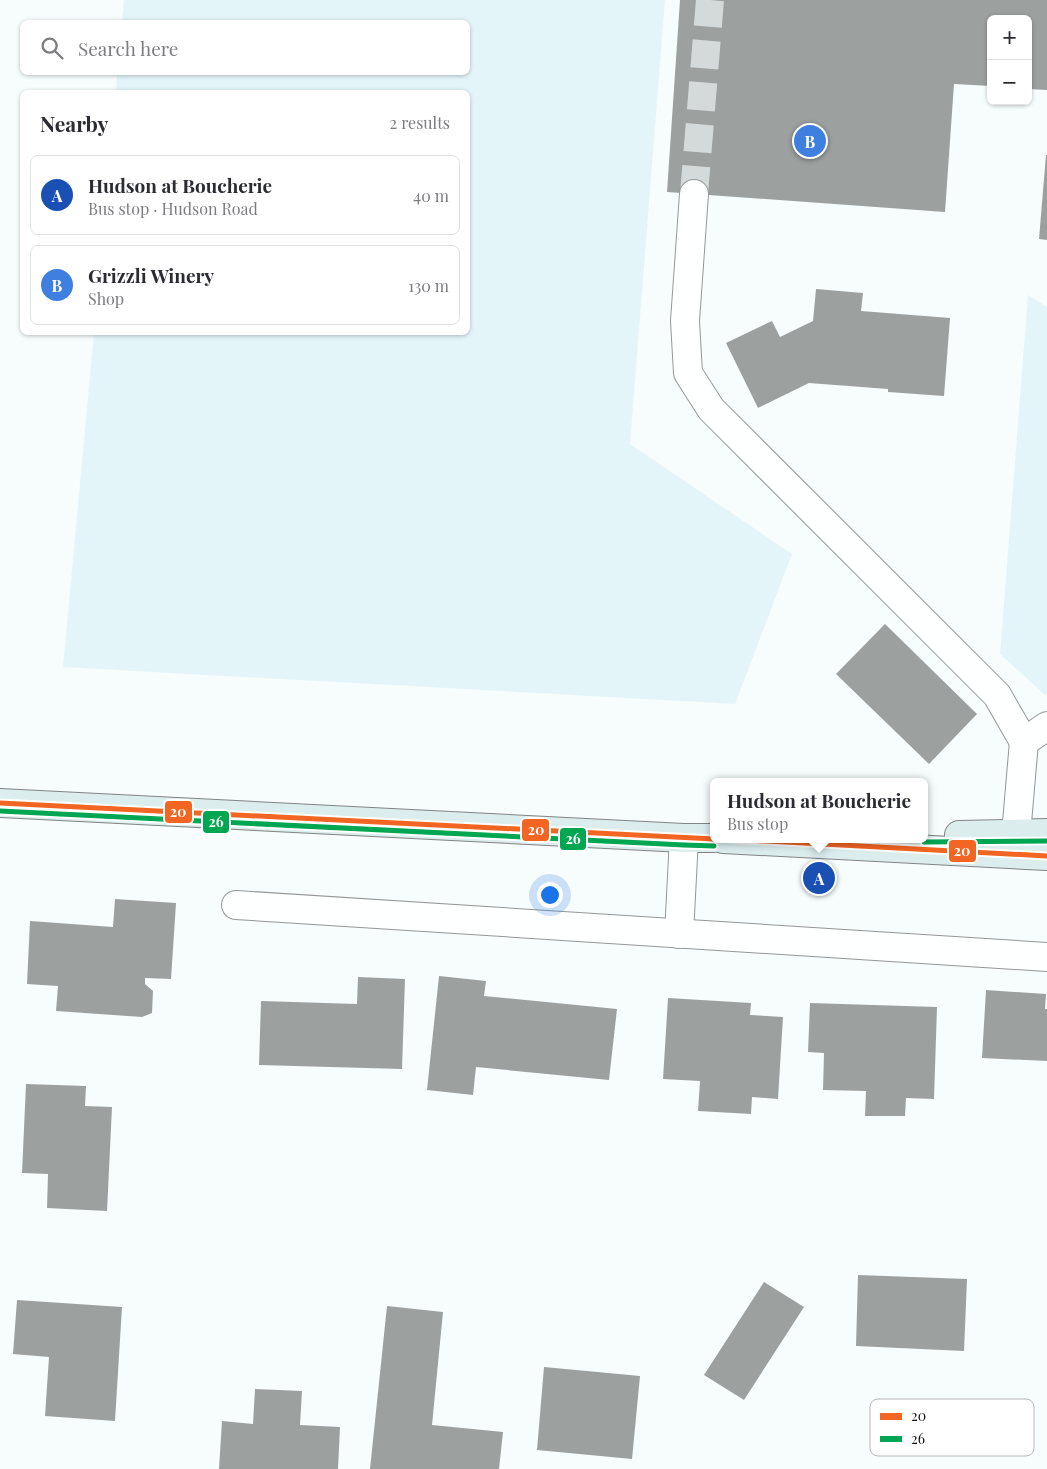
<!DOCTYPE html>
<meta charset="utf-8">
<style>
body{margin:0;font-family:"Playfair Display",serif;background:#f2f2f3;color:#2b2b33}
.controls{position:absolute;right:15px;top:15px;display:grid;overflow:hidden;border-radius:8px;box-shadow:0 1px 4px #0004}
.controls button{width:45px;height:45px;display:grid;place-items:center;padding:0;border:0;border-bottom:1px solid #e1e1e2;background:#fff;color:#2b2b33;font:25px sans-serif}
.you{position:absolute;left:549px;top:894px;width:18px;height:18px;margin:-12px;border:4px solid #fff;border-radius:50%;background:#1a73e8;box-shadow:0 0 0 8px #1a73e833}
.badge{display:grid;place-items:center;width:32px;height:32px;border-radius:50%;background:#2563eb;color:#fff;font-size:16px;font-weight:700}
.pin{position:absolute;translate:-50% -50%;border:2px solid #fff;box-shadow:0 1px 5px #0006}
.popup{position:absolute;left:710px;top:778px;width:218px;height:65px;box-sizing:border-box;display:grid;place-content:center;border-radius:8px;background:#fff;filter:drop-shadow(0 1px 4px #0005);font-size:16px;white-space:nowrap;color:#7c7c81}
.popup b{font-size:19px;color:#2b2b33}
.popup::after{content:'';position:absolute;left:50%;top:100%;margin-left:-10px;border:10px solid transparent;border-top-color:#fff}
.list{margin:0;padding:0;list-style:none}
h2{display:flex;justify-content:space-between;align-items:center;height:65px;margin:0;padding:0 20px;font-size:21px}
h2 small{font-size:16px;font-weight:400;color:#7c7c81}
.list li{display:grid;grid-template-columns:32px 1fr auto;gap:15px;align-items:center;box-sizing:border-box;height:80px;margin:0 10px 10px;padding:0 10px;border:1px solid #e1e1e2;border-radius:8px}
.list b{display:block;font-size:19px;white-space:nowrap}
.list p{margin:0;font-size:16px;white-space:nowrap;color:#7c7c81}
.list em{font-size:16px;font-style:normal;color:#7c7c81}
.icon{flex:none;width:28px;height:28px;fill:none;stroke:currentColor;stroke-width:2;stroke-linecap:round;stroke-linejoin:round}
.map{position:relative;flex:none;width:1047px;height:1469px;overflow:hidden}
.search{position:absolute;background:#fff;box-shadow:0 1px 4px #0004;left:20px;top:20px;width:450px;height:55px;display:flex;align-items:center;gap:12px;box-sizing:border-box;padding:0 18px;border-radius:8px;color:#7c7c81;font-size:19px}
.panel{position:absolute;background:#fff;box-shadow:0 1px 4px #0004;left:20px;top:90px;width:450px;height:245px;border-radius:8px}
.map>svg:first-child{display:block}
.farmland{fill:#e4f5f9}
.building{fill:#9ca1a0}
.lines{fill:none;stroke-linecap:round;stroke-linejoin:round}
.minor-tunnel{stroke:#d4d9d9;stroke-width:28;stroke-dasharray:28 14;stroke-linecap:butt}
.minor-casing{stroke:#959797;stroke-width:30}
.major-casing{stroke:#828484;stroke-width:30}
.minor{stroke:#feffff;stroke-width:28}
.major{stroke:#dbeded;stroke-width:28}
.bus-1-casing{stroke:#fff;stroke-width:9}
.bus-2-casing{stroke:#fff;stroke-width:9}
.bus-1{stroke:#f26522;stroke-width:5}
.bus-2{stroke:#00a651;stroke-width:5}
.key{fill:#fff;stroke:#b8b8b8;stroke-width:1}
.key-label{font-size:14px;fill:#111}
.line-badge{stroke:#fff;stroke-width:2}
.badge-label{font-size:14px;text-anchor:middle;font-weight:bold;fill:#fff}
</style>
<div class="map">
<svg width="1047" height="1469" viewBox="0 0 1047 1469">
<rect width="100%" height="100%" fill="#f7fcfc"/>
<g class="farmland">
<path d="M124 0H665L630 444 792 554 735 704 63 667 94 333 468 332V92H116L117 73 468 72V22H122Z"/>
<path d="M1028 295 1047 307V693L1045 695 1000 654Z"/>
</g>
<g class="building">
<path d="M680 0H1047V90L1028 89V19H991V86L954 84 945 212 667 192Z"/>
<path d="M1046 155H1047V240L1039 239Z"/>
<path d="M816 289 863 293 861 311 950 318 944 396 888 392V389L809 383 758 408 726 343 772 321 780 337 813 321Z"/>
<path d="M885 624 977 714 929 764 836 674Z"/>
<path d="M115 899 176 903 171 979 145 978V984L153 991 152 1013 142 1017 56 1011 58 986 27 984 30 921 113 927Z"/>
<path d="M439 976 486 981 484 996 617 1009 609 1080 476 1067 473 1095 427 1090Z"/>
<path d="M358 977 405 979 402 1069 259 1065 261 1001 357 1004Z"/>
<path d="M986 990 1046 994 1045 1009H1047V1061L982 1058Z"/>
<path d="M668 998 751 1003 750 1015 783 1017 778 1099 752 1097 751 1114 698 1111 700 1081 663 1079Z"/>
<path d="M810 1003 937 1007 934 1099 906 1098 905 1116H865L866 1091 823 1090 824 1053 808 1052Z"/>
<path d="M26 1084 86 1086 85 1106 112 1107 107 1211 47 1208 48 1174 22 1173Z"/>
<path d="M858 1275 967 1279 964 1351 856 1346Z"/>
<path d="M764 1282 804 1307 744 1400 704 1375Z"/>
<path d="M17 1300 122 1307 115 1421 45 1416 49 1357 13 1354Z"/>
<path d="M387 1306 443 1312 432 1425 503 1432 499 1469H370Z"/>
<path d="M544 1367 640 1376 632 1459 537 1450Z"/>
<path d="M255 1389 302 1391 300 1425 340 1427 338 1469H219L222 1421 253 1424Z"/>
</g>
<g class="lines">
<path class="minor-tunnel" d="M694 194 710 0"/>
<g class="minor-casing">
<g id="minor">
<path d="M694 194 685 321 688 373 711 409 997 695 1024 742"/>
<path d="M1016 834 1024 742 1047 726"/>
<path d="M236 905 1047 957"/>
<path d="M679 934 684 838"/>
</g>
</g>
<g class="major-casing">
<g id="major">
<path d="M0 803 684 838H714"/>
<path d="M959 835 1047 833"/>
<path d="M723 839 1047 856"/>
</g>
</g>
<use href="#minor" class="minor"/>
<use href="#major" class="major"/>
<g class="bus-1-casing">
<g id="bus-1">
<path d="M0 803 714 839"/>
<path d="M728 839 1047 856"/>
</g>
</g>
<g class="bus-2-casing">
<g id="bus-2">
<path d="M0 811 684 845 714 846"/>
<path d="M924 842 1047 841"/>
</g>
</g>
<use href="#bus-1" class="bus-1"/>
<use href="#bus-2" class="bus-2"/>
</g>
<rect x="870" y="1399" width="164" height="57" rx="8" class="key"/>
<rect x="880" y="1413" width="22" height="7" fill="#f26522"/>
<rect x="880" y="1436" width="22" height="6" fill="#00a651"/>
<g class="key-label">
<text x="911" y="1421">20</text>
<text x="911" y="1444">26</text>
</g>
<g class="line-badge">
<rect x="164" y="800" width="29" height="24" rx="5" fill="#f26522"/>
<rect x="202" y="810" width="28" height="24" rx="5" fill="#00a651"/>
<rect x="521" y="818" width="29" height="24" rx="5" fill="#f26522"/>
<rect x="559" y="827" width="28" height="24" rx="5" fill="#00a651"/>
<rect x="948" y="839" width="29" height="24" rx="5" fill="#f26522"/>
</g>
<g class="badge-label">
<text x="178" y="817">20</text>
<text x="216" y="827">26</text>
<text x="536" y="835">20</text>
<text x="573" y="844">26</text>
<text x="962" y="856">20</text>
</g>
</svg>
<div class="controls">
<button>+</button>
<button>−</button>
</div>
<div class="you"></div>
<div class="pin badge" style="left:819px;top:878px;background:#1a4fb4">A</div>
<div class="popup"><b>Hudson at Boucherie</b>Bus stop</div>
<div class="pin badge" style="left:810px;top:141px;background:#3f7fe0">B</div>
<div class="search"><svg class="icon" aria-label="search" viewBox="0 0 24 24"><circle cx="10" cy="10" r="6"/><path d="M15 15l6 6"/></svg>Search here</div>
<section class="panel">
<h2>Nearby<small>2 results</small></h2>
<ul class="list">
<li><span class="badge" style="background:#1a4fb4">A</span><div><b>Hudson at Boucherie</b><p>Bus stop · Hudson Road</p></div><em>40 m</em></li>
<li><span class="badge" style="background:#3f7fe0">B</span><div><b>Grizzli Winery</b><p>Shop</p></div><em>130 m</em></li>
</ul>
</section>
</div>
